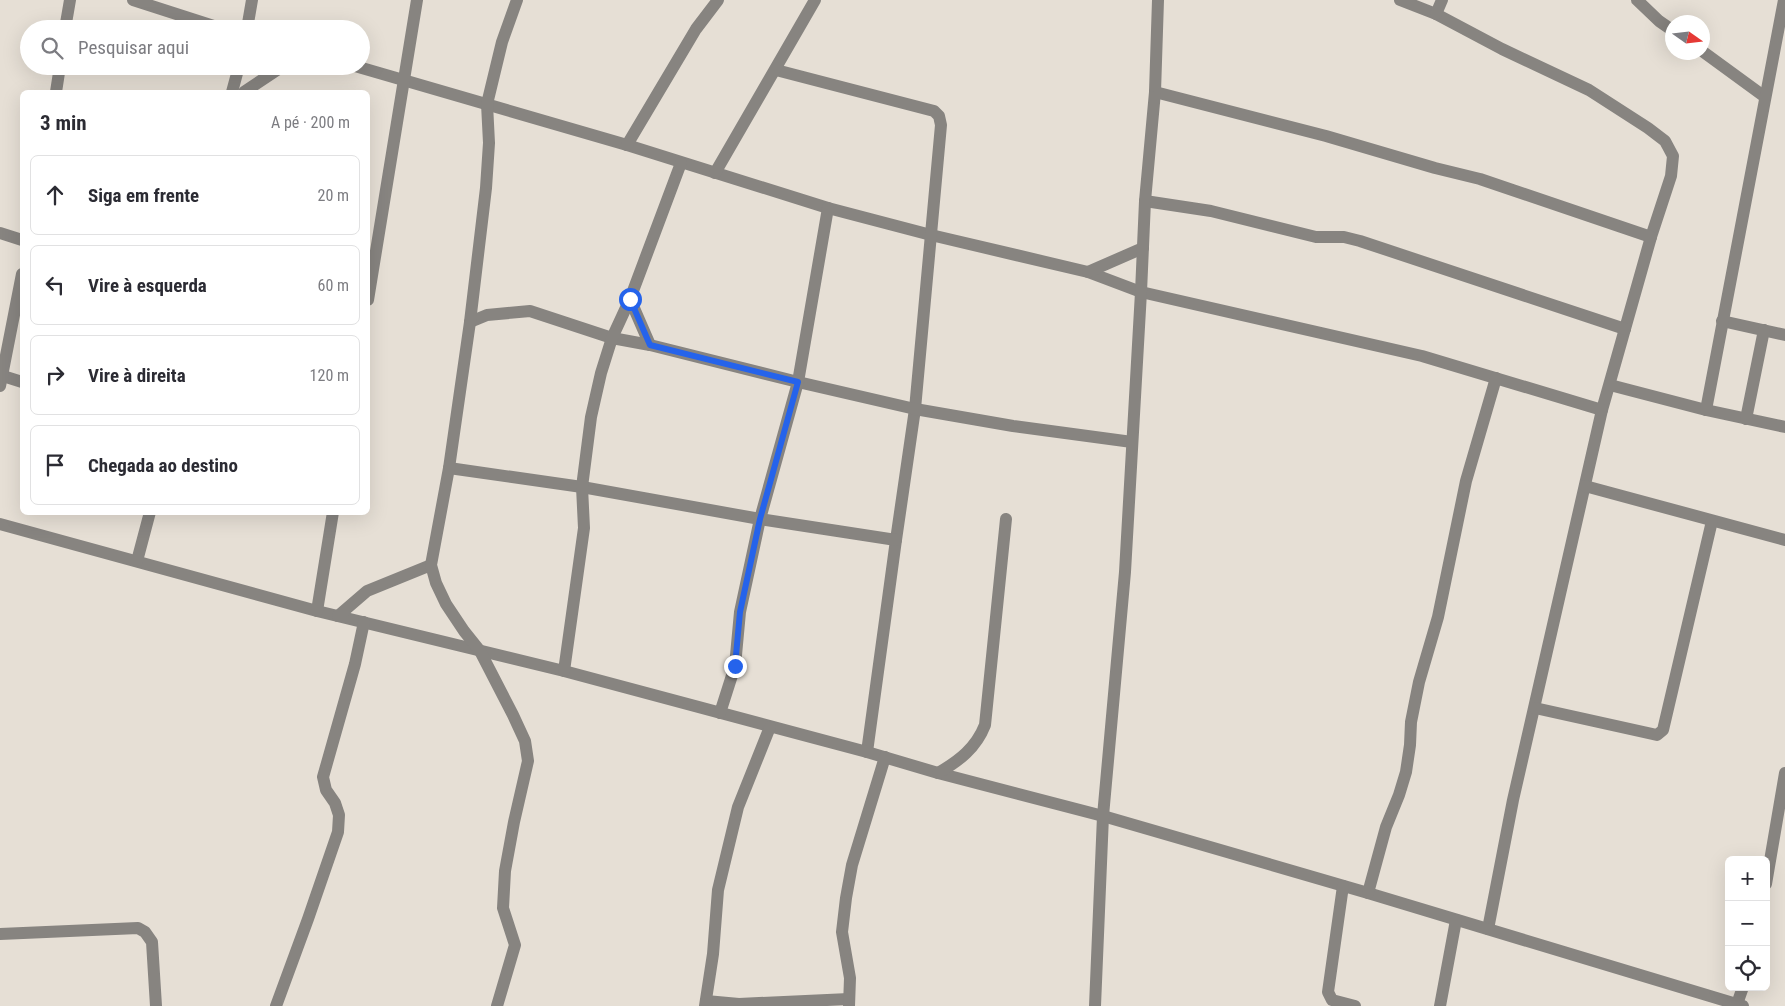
<!DOCTYPE html>
<html lang="pt">
<meta charset="utf-8">
<style>
body{margin:0;font-family:"Roboto Condensed",sans-serif;background:#f2f2f3;color:#2b2b33}
.controls{position:absolute;right:15px;bottom:15px;display:grid;overflow:hidden;border-radius:8px;box-shadow:0 5px 20px #0002}
.controls button{width:45px;height:45px;display:grid;place-items:center;padding:0;border:0;border-bottom:1px solid #e1e1e2;background:#fff;color:#2b2b33;font:25px sans-serif}
.compass{position:absolute;left:1665px;top:15px;width:45px;height:45px;border-radius:50%;background:#fff;box-shadow:0 5px 20px #0002;rotate:104deg}
.stop{position:absolute;width:15px;height:15px;margin:-11px;border:4px solid #2563eb;border-radius:50%;background:#fff}
.stop.end{background:#2563eb;border-color:#fff;box-shadow:0 1px 5px #0008}
.list{margin:0;padding:0;list-style:none}
h2{display:flex;justify-content:space-between;align-items:center;height:65px;margin:0;padding:0 20px;font-size:21px}
h2 small{font-size:16px;font-weight:400;color:#7c7c81}
.list li{display:grid;grid-template-columns:32px 1fr auto;gap:15px;align-items:center;box-sizing:border-box;height:80px;margin:0 10px 10px;padding:0 10px;border:1px solid #e1e1e2;border-radius:8px}
.list b{display:block;font-size:19px;white-space:nowrap}
.list em{font-size:16px;font-style:normal;color:#7c7c81}
.icon{flex:none;width:28px;height:28px;fill:none;stroke:currentColor;stroke-width:2;stroke-linecap:round;stroke-linejoin:round}
.map{position:relative;flex:none;width:1785px;height:1006px;overflow:hidden}
.search{position:absolute;background:#fff;box-shadow:0 5px 20px #0002;left:20px;top:20px;width:350px;height:55px;display:flex;align-items:center;gap:12px;box-sizing:border-box;padding:0 18px;border-radius:28px;color:#7c7c81;font-size:19px}
.panel{position:absolute;background:#fff;box-shadow:0 5px 20px #0002;left:20px;top:90px;width:350px;height:425px;border-radius:8px}
.map>svg:first-child{display:block}
.lines{fill:none;stroke-linecap:round;stroke-linejoin:round}
.minor{stroke:#878480;stroke-width:12}
.route{stroke:#2563eb;stroke-width:6}
</style>
<div class="map">
<svg width="1785" height="1006" viewBox="0 0 1785 1006">
<rect width="100%" height="100%" fill="#e6dfd5"/>
<g class="lines">
<g class="minor">
<path d="M133 0 223 29"/>
<path d="M1400 0 1436 14 1502 49 1589 90 1648 128 1665 141 1673 156 1671 176 1651 237 1602 410 1513 800 1488 929"/>
<path d="M1637 0 1659 21 1672 30"/>
<path d="M1436 14 1442 0"/>
<path d="M65 29 70 0"/>
<path d="M247 29 252 0"/>
<path d="M1702 51 1765 97"/>
<path d="M355 66 627 145 828 208 931 235 1088 272 1141 292 1422 356 1602 410"/>
<path d="M776 70 934 111 939 116 941 125 915 409 896 540 867 752"/>
<path d="M56 92 60 66"/>
<path d="M232 92 239 66"/>
<path d="M244 92 283 66"/>
<path d="M1155 92 1326 136 1435 168 1480 179 1651 237"/>
<path d="M627 145 696 29 718 0"/>
<path d="M715 173 815 0"/>
<path d="M1145 201 1211 211 1316 237H1344L1360 241 1625 329"/>
<path d="M0 233 22 240"/>
<path d="M1088 272 1143 248"/>
<path d="M630 299 650 345"/>
<path d="M368 300 417 0"/>
<path d="M1722 321 1785 335"/>
<path d="M470 322 487 315 530 311 612 338 650 345 798 382 915 409 1013 426 1132 442"/>
<path d="M3 376 22 382"/>
<path d="M1610 385 1706 410 1785 427"/>
<path d="M0 386 22 274"/>
<path d="M1706 410 1784 0"/>
<path d="M1746 419 1764 330"/>
<path d="M449 468 582 487 760 519 896 540"/>
<path d="M1585 486 1785 540"/>
<path d="M0 524 317 611 564 671 867 752 938 773 1103 816 1368 893 1743 1006"/>
<path d="M137 561 150 512"/>
<path d="M317 611 333 512"/>
<path d="M338 616 367 591 431 565"/>
<path d="M564 671 584 528 582 487 591 417 601 373 612 338 630 299 681 163"/>
<path d="M1535 708 1648 733 1657 735 1663 730 1712 521"/>
<path d="M720 713 735 666 740 612 760 519 798 382 828 208"/>
<path d="M938 773C959 761 976 748 985 725L1006 519"/>
<path d="M1766 884 1785 773"/>
<path d="M1343 886 1328 992 1332 1000 1355 1006"/>
<path d="M1368 893 1386 827 1399 795 1406 772 1410 745 1411 722 1419 682 1438 617 1466 481 1496 378"/>
<path d="M0 934 138 928 145 932 152 942 156 1006"/>
<path d="M706 1001 739 1004 849 999"/>
<path d="M1737 1004 1743 987"/>
<path d="M276 1006 308 919 338 832 339 815 335 803 326 790 323 777 355 664 364 622"/>
<path d="M497 1006 515 945 503 908 505 871 514 822 528 761 525 741 513 715 480 651 464 631 446 604 436 583 431 565 449 468 470 322 486 188 489 143 487 104 502 42 517 0"/>
<path d="M705 1006 713 954 718 890 738 807 770 727"/>
<path d="M849 1006 850 978 842 932 846 898 852 865 885 757"/>
<path d="M1095 1006 1103 816 1125 572 1141 292 1145 201 1155 92 1158 0"/>
<path d="M1440 1006 1456 920"/>
</g>
</g>
<g class="lines">
<path class="route" d="M630 299 650 345 798 382 760 519 740 612 735 666"/>
</g>
</svg>
<div class="controls">
<button>+</button>
<button>−</button>
<button><svg class="icon" aria-label="locate" viewBox="0 0 24 24"><circle cx="12" cy="12" r="6"/><path d="M12 2v4M12 18v4M2 12h4M18 12h4"/></svg></button>
</div>
<svg class="compass" viewBox="-18 -18 36 36"><path d="M0-13l5 13h-10z" fill="#e53935"/><path d="M0 13l5-13h-10z" fill="#7c7c81"/></svg>
<div class="stop" style="left:630px;top:299px"></div>
<div class="stop end" style="left:735px;top:666px"></div>
<div class="search"><svg class="icon" aria-label="search" viewBox="0 0 24 24"><circle cx="10" cy="10" r="6"/><path d="M15 15l6 6"/></svg>Pesquisar aqui</div>
<section class="panel">
<h2>3 min<small>A pé · 200 m</small></h2>
<ul class="list">
<li><svg class="icon" aria-label="ahead" viewBox="0 0 24 24"><path d="M12 20V5M6 11l6-6 6 6"/></svg><div><b>Siga em frente</b></div><em>20 m</em></li>
<li><svg class="icon" aria-label="left" viewBox="0 0 24 24"><path d="M17 20v-9H6M10 6l-5 5 5 5"/></svg><div><b>Vire à esquerda</b></div><em>60 m</em></li>
<li><svg class="icon" aria-label="right" viewBox="0 0 24 24"><path d="M7 20v-9h11M14 6l5 5-5 5"/></svg><div><b>Vire à direita</b></div><em>120 m</em></li>
<li><svg class="icon" aria-label="arrive" viewBox="0 0 24 24"><path d="M6 21V4h12l-3 4 3 4H6"/></svg><div><b>Chegada ao destino</b></div></li>
</ul>
</section>
</div>
